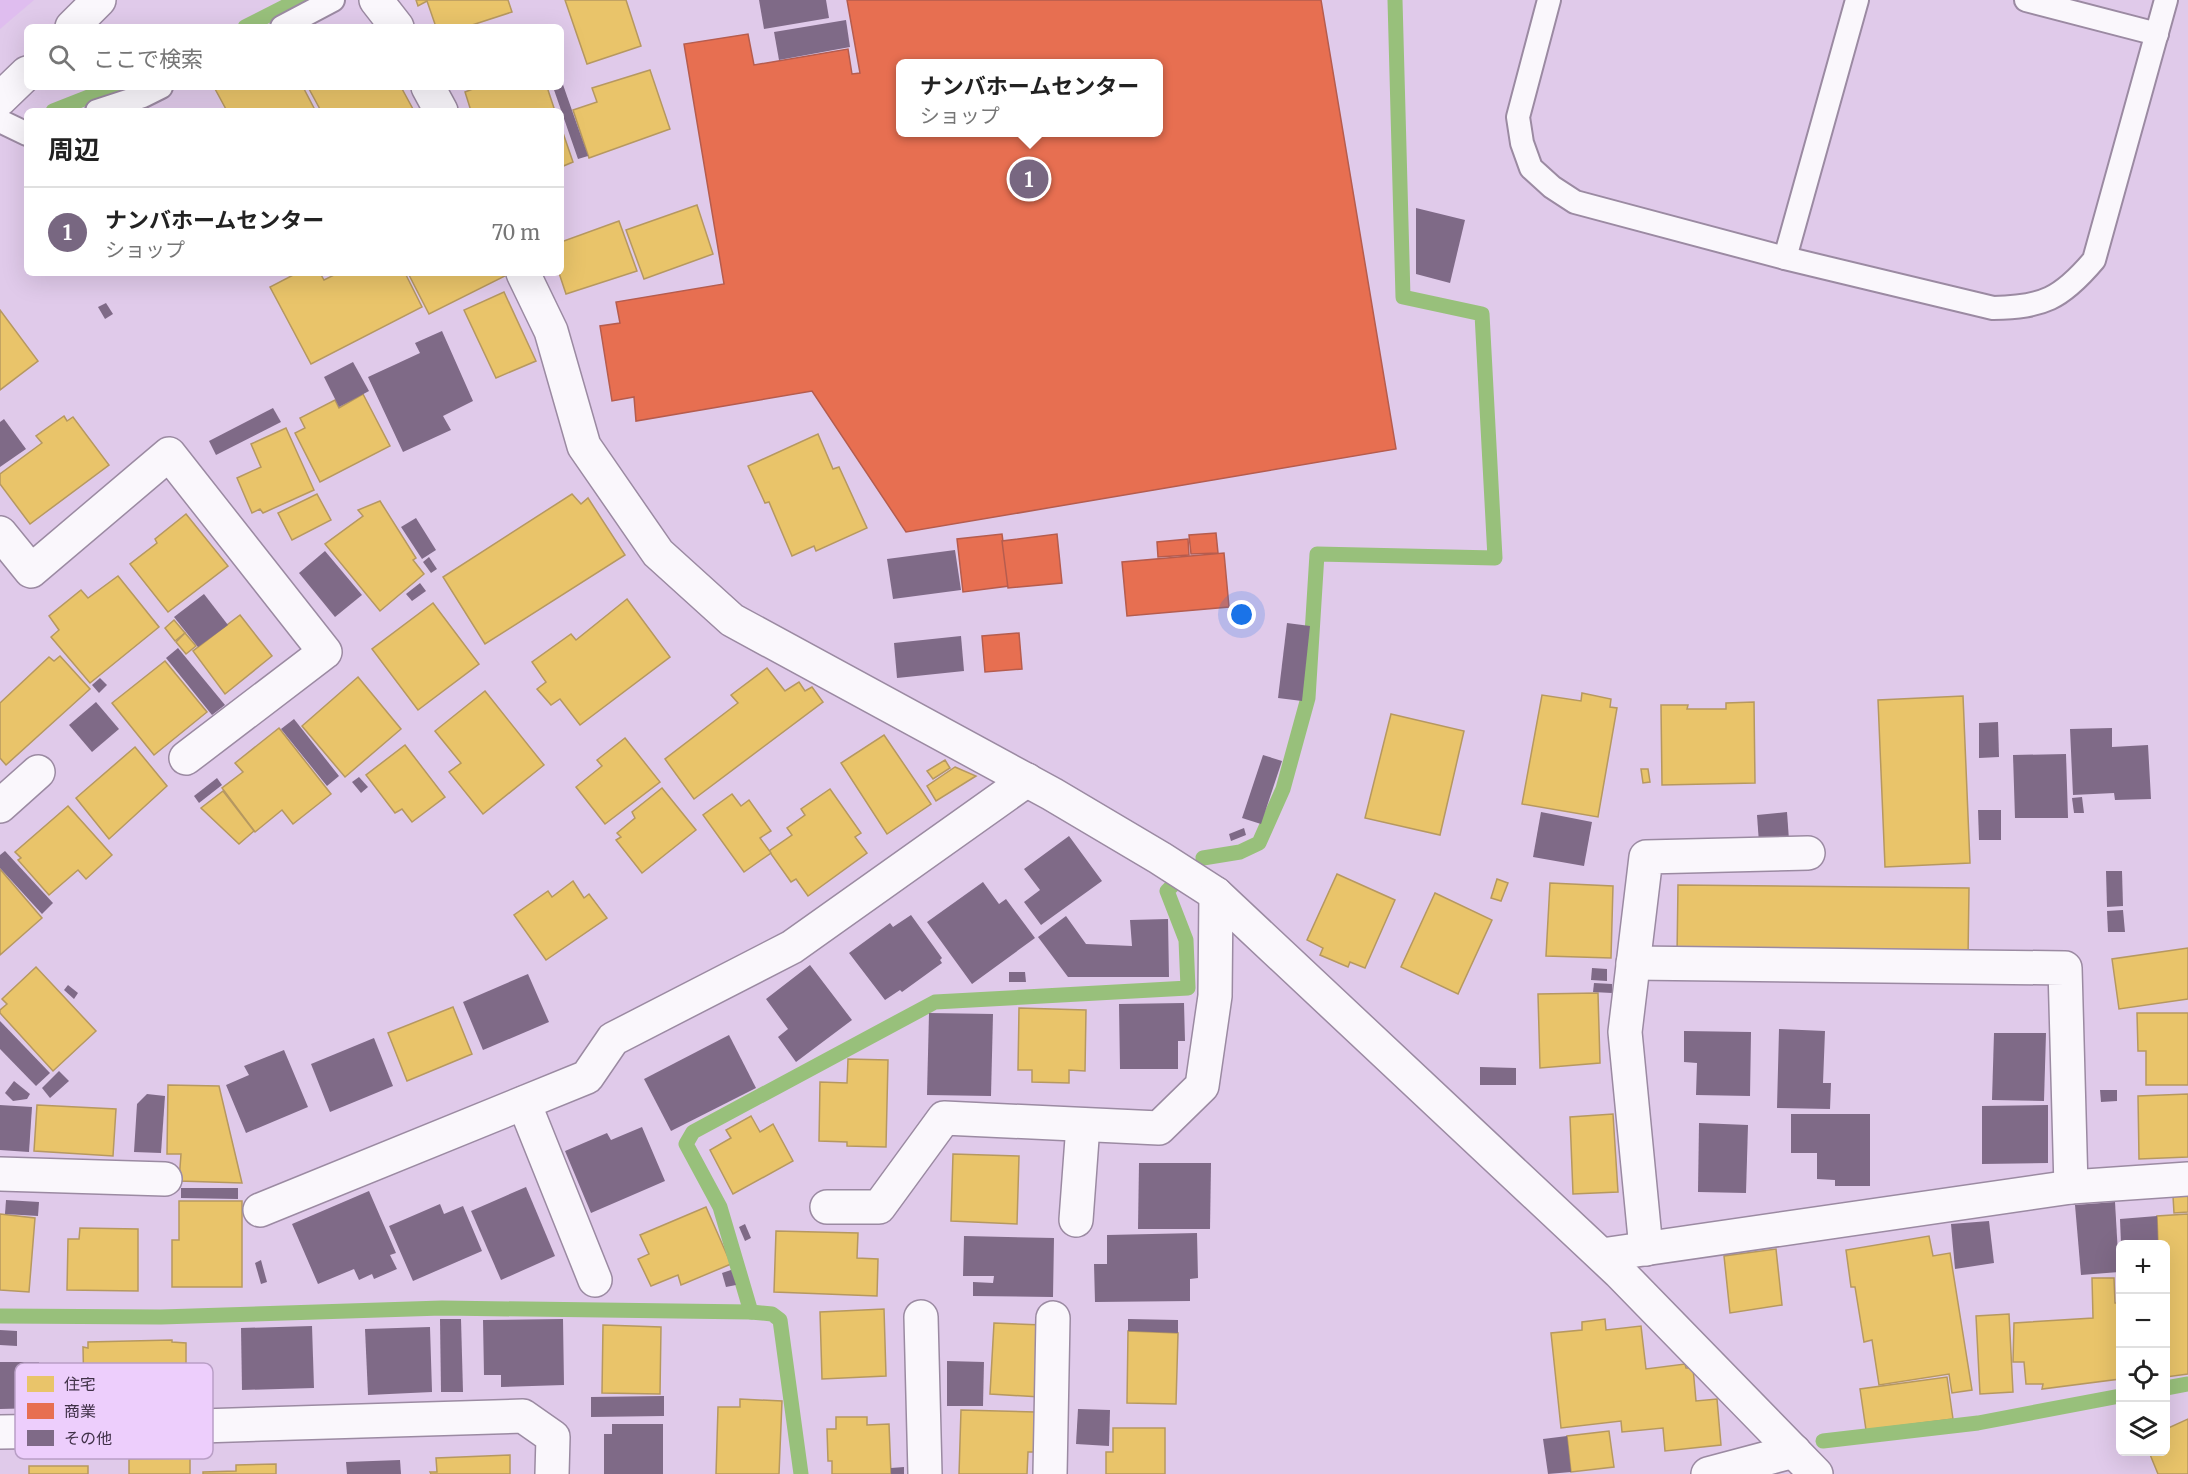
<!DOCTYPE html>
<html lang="ja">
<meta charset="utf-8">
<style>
body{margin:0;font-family:Merriweather,"Noto Sans JP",serif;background:#f2f2f2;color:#222}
.controls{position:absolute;right:18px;bottom:18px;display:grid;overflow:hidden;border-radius:9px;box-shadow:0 6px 24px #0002}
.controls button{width:54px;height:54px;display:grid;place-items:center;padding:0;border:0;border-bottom:2px solid #e0e0e0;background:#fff;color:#222;font:30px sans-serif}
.you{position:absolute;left:1242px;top:615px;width:21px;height:21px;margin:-15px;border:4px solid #fff;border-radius:50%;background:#1a73e8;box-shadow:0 0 0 9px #1a73e833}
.badge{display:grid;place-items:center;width:39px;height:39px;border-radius:50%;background:#786781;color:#fff;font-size:20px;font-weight:700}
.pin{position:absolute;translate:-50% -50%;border:3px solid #fff;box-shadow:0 2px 6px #0006}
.popup{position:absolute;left:896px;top:59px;width:267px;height:78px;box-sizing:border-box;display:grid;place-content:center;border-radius:9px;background:#fff;filter:drop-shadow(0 2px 4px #0005);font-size:20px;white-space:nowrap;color:#767676}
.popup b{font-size:22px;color:#222}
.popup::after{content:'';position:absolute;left:50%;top:100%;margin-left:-12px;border:12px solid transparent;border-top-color:#fff}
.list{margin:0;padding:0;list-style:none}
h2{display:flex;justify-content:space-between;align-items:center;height:78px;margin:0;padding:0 24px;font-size:26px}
h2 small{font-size:20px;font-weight:400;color:#767676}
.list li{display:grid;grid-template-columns:39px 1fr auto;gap:18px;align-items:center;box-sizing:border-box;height:90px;padding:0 24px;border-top:2px solid #e0e0e0}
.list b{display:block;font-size:22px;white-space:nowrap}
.list p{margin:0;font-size:20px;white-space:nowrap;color:#767676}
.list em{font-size:20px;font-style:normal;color:#767676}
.icon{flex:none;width:33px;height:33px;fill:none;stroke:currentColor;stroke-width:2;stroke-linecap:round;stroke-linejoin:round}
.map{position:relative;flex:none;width:2188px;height:1474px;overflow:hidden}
.search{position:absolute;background:#fff;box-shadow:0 6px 24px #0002;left:24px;top:24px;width:540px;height:66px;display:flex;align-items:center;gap:15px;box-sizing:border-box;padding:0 21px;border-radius:9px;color:#767676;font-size:22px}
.panel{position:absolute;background:#fff;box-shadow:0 6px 24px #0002;left:24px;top:108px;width:540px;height:168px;border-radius:9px}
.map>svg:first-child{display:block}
.built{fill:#dfbdef}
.homes{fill:#e9c46a;stroke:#b69860;stroke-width:1.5}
.shops{fill:#e76f51;stroke:#b55c4e;stroke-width:1.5;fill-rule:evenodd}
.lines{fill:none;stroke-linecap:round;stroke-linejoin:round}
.stream{stroke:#98c07b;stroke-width:15}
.building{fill:#7f6a87}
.service-casing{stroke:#9b8aa2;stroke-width:26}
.minor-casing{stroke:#9b8aa2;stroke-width:36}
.trunk-casing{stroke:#9b8aa2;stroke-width:36}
.service{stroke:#faf7fc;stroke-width:22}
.minor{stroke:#faf7fc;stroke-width:33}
.trunk{stroke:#faf7fc;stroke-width:33}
.key{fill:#edcefc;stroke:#b99fc6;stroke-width:1.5}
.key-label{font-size:16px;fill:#403148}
</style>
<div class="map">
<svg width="2188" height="1474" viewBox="0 0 2188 1474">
<rect width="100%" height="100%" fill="#e0caea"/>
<path class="built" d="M0 0H34L0 29Z"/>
<g class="homes">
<path d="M416 0H508L512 12 466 27H436L427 1 418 6Z"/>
<path d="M565 0H626L641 46 587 64Z"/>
<path d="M650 70 670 129 589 158 573 110 597 102 592 88Z"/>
<path d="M214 87H303L315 110 227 111Z"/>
<path d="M308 87H401L414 111H321Z"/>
<path d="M478 87H547L555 111H471L465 92Z"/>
<path d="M561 127 573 162 561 167Z"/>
<path d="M697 205 713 254 644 279 626 230Z"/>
<path d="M619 221 637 271 566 294 559 273H561V242Z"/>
<path d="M297 273H320L324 280 338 273H405L422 307 311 364 270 287Z"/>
<path d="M408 273H506L507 275 429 314Z"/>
<path d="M504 292 536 361 496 378 464 310Z"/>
<path d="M0 310 38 361 0 390Z"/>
<path d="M363 394 390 446 320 482 295 433 305 428 300 418 335 400 339 408Z"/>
<path d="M64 416 67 421 73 417 109 465 30 524 0 484V474L42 443 36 436Z"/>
<path d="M286 428 314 490 263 513 260 509 252 513 237 478 261 467 251 444Z"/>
<path d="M818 434 833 469 839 467 867 528 816 551 814 546 792 556 769 502 765 503 748 466Z"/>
<path d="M317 494 331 520 292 540 278 513Z"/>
<path d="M572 494 581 504 588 498 625 555 485 644 443 577Z"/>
<path d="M380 501 416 558 413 560 424 574 380 611 325 544 363 516 358 510Z"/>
<path d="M186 514 228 566 168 612 130 564 157 543 155 539Z"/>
<path d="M118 576 159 627 90 683 51 637 59 630 49 616 81 590 88 598Z"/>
<path d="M627 599 670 657 580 725 560 699 551 705 537 689 546 682 532 662 571 634 576 640Z"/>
<path d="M433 603 479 664 418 710 372 649Z"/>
<path d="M240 615 272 656 225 694 193 651Z"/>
<path d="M174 620 185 633 175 641 165 628Z"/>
<path d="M185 633 196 646 186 654 176 642Z"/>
<path d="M60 656 90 689 6 765 0 758V703L49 657 54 661Z"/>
<path d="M165 661 207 712 154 755 112 703Z"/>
<path d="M767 668 785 691 799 682 805 691 812 687 823 702 694 799 665 759 738 703 731 695Z"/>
<path d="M358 677 401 729 345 777 302 726Z"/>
<path d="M485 691 544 765 483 814 449 772 461 763 435 731Z"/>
<path d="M1582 693 1611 699 1610 707 1617 708 1598 817 1522 804 1542 695 1581 701Z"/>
<path d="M1963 696 1970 863 1885 867 1878 700Z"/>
<path d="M1754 702 1755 783 1662 785 1661 705H1688L1687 709H1726V703Z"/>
<path d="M1391 714 1464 731 1440 835 1365 818Z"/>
<path d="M279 728 331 794 293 824 282 810 255 832 222 788 243 772 235 763Z"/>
<path d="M884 735 931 804 887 834 841 763Z"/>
<path d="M625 738 660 782 605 824 576 787 602 766 597 760Z"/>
<path d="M405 745 445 797 412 822 402 809 395 813 366 775Z"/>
<path d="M135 747 167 786 109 839 76 798Z"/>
<path d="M945 760 950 768 933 779 927 771Z"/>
<path d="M955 767 976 776 936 801 927 786Z"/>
<path d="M1641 769H1648L1650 782 1643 783Z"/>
<path d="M662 788 696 830 642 873 616 840 621 837 617 833 635 818 632 812Z"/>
<path d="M830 789 861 833 855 837 867 853 808 896 796 879 791 882 769 851 792 835 787 828 805 815 801 809Z"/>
<path d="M223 791 254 831 239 844 201 808Z"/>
<path d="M732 794 741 806 749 800 771 831 760 838 771 853 744 872 703 815Z"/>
<path d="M68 806 112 855 86 879 78 870 49 895 18 860 21 858 15 852Z"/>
<path d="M0 869 42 918 0 955Z"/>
<path d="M1337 874 1395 900 1365 968 1350 962 1348 967 1320 955 1323 948 1307 940Z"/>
<path d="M1497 879 1508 883 1501 901 1491 898Z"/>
<path d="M573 881 584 898 589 894 607 918 546 960 514 915 548 891 552 897Z"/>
<path d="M1550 883 1613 886 1611 958 1546 956Z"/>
<path d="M1678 885 1969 888 1968 959 1677 956Z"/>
<path d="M1435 893 1492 920 1458 994 1401 967Z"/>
<path d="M2188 948V999L2119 1009 2112 959Z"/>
<path d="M36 967 96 1031 53 1071 0 1013V1010L7 1004 2 999Z"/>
<path d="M1598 993 1600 1063 1540 1068 1538 994Z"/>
<path d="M453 1007 472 1054 407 1081 388 1033Z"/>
<path d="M1019 1008 1086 1010 1085 1071 1069 1070V1083L1032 1082V1070H1018Z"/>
<path d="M2137 1013H2188V1085H2146V1051H2138Z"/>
<path d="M848 1059 888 1060 886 1147 847 1146V1142L819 1141 820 1082 847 1083Z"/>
<path d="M168 1085 219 1086 242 1183 179 1181 181 1154H167Z"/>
<path d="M2188 1094V1157L2139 1159 2138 1096Z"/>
<path d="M37 1105 116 1109 113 1156 34 1151Z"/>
<path d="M1613 1114 1618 1192 1573 1194 1570 1117Z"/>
<path d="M751 1116 760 1132 773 1124 793 1161 733 1194 710 1150 731 1138 726 1130Z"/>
<path d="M953 1154 1019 1156 1017 1224 951 1221Z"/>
<path d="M2188 1195V1212L2174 1213 2173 1196Z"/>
<path d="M179 1201H242V1287H172V1240H179Z"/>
<path d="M706 1207 731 1264 681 1285 678 1275 651 1286 638 1259 649 1254 640 1235Z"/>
<path d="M0 1214 35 1218 29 1292 0 1290Z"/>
<path d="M2188 1214V1374L2166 1377V1244H2158L2157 1216Z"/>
<path d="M80 1228 138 1229V1291L67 1290 68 1239H79Z"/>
<path d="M776 1231 858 1233 857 1258 878 1259 877 1296 774 1292Z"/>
<path d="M1929 1236 1933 1256 1950 1253 1972 1390 1952 1393 1949 1374 1879 1385 1872 1340 1864 1342 1855 1287H1851L1846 1250Z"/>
<path d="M1776 1249 1782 1305 1730 1313 1724 1256Z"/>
<path d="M2092 1278H2114L2115 1303H2120V1379L2042 1389 2043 1384H2026L2024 1362H2013L2014 1323 2093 1318Z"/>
<path d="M884 1309 886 1376 822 1379 820 1312Z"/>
<path d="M2009 1314 2013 1392 1980 1394 1976 1316Z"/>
<path d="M1605 1319 1606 1330 1641 1326 1646 1369 1685 1364 1686 1368H1693L1696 1401 1717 1399 1721 1445 1665 1451 1663 1428 1622 1432 1621 1421 1561 1428 1551 1333 1582 1330V1322Z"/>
<path d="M994 1323 1043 1325 1040 1397 990 1394Z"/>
<path d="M603 1325 661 1327 660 1394 602 1393Z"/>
<path d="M1128 1331 1178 1333 1176 1404 1127 1403Z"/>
<path d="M172 1340V1342L186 1343V1375H172V1412L104 1413V1401H90V1394H84L83 1347 88 1348V1342Z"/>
<path d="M1947 1377 1953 1419 1866 1430 1860 1389Z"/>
<path d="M740 1399 782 1401 779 1474H716L718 1407H740Z"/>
<path d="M961 1410 1035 1412 1034 1452H1028L1027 1474H959Z"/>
<path d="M836 1417H867V1425L889 1424 891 1474H832V1461H828L827 1429H836Z"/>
<path d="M2188 1419V1474H2158L2149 1452H2166V1429Z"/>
<path d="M1113 1428H1165V1474H1106V1452H1113Z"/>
<path d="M1609 1431 1614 1467 1571 1472 1567 1436Z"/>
<path d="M510 1455V1474H431L430 1472H437L436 1458Z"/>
<path d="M190 1458V1474H129V1459Z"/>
<path d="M276 1464V1474H203V1472L236 1471V1465Z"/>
<rect x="29" y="1466" width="59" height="8"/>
</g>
<g class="shops">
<path d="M847 0H1321L1396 449 906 532 812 391 636 421 634 397 612 401 600 326 620 323 616 302 724 284 684 44 748 34 754 65 848 49 852 74 860 73ZM900 63H1158V132H900Z"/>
<path d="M1216 533 1218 553 1191 554 1189 535Z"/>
<path d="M1002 534 1009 586 963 592 957 539Z"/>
<path d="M1057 534 1062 583 1008 588 1002 541Z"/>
<path d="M1188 539 1189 555 1158 557 1157 542Z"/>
<path d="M1224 553 1229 607 1127 616 1122 562Z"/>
<path d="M1019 633 1022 669 985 672 982 636Z"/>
</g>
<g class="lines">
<g class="stream">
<path d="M245 27 298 0"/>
<path d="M53 111 114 87"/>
<path d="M1203 858 1240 852 1259 843 1283 789 1308 698 1317 554 1495 558 1482 314 1403 297 1395 0"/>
<path d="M751 1312 720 1207 686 1144 693 1132 935 1002 1188 988 1186 940 1167 891 1173 885"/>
<path d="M0 1316 161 1317 442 1308 751 1312 772 1314 780 1320 801 1474"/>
<path d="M2166 1388 2188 1384"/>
<path d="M1823 1441 1978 1423 2120 1396"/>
</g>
</g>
<g class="building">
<path d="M759 0H826L829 18 764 29Z"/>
<path d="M846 20 850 47 779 60 774 32Z"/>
<path d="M561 79 588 156 578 159 553 87H561Z"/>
<path d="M1416 208 1465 220 1450 283 1416 274Z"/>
<path d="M106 303 113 314 105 319 98 307Z"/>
<path d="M442 331 473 401 443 416 451 430 403 452 368 377 420 353 415 343Z"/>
<path d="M353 362 369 391 339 407 324 377Z"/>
<path d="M273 408 281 422 216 455 209 441Z"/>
<path d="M4 419 26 449 0 467V422Z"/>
<path d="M416 518 436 550 422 559 401 527Z"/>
<path d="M955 550 961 590 893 599 887 559Z"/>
<path d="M325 551 362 595 335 617 299 573Z"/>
<path d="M429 557 437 569 431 573 423 562Z"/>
<path d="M420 583 426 591 412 601 406 594Z"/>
<path d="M204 594 228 625 198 647 174 617Z"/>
<path d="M1287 623 1310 626 1302 701 1278 698Z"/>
<path d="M961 636 964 671 897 678 894 643Z"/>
<path d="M178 648 225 705 212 715 166 658Z"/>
<path d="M100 678 107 685 99 693 92 685Z"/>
<path d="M96 702 119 729 92 752 69 725Z"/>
<path d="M294 719 339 776 327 786 281 729Z"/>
<path d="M1998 722 1999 757 1979 758V723Z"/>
<path d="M2112 728V747L2148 745 2151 799 2115 800 2114 793 2073 795 2070 729Z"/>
<path d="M2066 754 2068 818H2015L2013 755Z"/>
<path d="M1263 755 1282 761 1261 824 1242 818Z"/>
<path d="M359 777 368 787 361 793 352 782Z"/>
<path d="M217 778 222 785 199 803 194 796Z"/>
<path d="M2082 797 2084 813H2074L2072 798Z"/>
<path d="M1978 810H2001V840H1979Z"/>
<path d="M1541 812 1592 822 1584 866 1533 857Z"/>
<path d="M1787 812 1789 840 1759 843 1757 815Z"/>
<path d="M1244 828 1246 835 1231 841 1229 834Z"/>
<path d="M1069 836 1102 881 1041 925 1024 902 1040 890 1024 869Z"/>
<path d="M5 851 53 903 42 914 0 868V855Z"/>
<path d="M2106 871H2122L2123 906 2107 907Z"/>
<path d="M983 882 999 904 1006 899 1035 938 972 984 927 922Z"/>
<path d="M2123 910 2125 932H2108L2107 911Z"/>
<path d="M911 915 942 958 940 960 942 963 902 992 900 990 885 1000 849 953 890 923 893 927Z"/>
<path d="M1066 916 1086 944 1132 946 1130 920 1168 919 1169 977H1068L1038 937Z"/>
<path d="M810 965 852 1020 796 1062 778 1037 788 1029 766 999Z"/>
<path d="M1592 968 1607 969V981L1591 980Z"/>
<path d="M1009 972H1025L1026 982H1009Z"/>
<path d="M528 974 549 1022 483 1050 463 1002Z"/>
<path d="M1594 983 1612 984V993L1593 992Z"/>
<path d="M68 985 78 993 74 999 64 990Z"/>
<path d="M1184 1003 1185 1041H1178V1069H1120L1119 1004Z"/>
<path d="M929 1013 993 1014 991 1096 927 1095Z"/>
<path d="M0 1021 50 1073 36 1086 0 1049Z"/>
<path d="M1779 1029 1825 1031 1823 1083H1831L1830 1109 1777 1108Z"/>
<path d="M1684 1031 1751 1032 1750 1096 1696 1095 1697 1063 1684 1062Z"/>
<path d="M1994 1033H2046L2044 1101 1992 1100Z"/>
<path d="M729 1035 756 1088 671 1131 644 1079Z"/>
<path d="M374 1038 393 1086 330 1112 311 1064Z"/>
<path d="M284 1050 308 1107 246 1133 226 1085 249 1075 244 1066Z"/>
<path d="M1480 1067 1516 1068V1085H1480Z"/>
<path d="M59 1071 69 1081 50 1098 42 1088Z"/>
<path d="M14 1081 30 1094 27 1099 13 1101 5 1093Z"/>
<path d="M2100 1090H2117V1101L2101 1102Z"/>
<path d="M147 1094 165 1096 161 1153 134 1152 137 1104Z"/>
<path d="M0 1105 32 1107 29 1152 0 1150Z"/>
<path d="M2048 1105V1163L1982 1164V1106Z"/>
<path d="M1791 1114H1870V1186H1835V1180L1817 1179V1153H1791Z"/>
<path d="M1699 1123 1748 1125 1746 1193 1698 1192Z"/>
<path d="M642 1127 665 1181 591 1213 565 1151 607 1133 611 1140Z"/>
<path d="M1139 1163H1211L1210 1229H1138Z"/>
<path d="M526 1187 555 1256 501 1280 471 1211Z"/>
<path d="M181 1188H238V1199L181 1198Z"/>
<path d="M369 1191 396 1253 390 1255 397 1269 374 1279 372 1274 359 1280 354 1269 318 1284 292 1224Z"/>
<path d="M6 1200 39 1202 38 1216 5 1214Z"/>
<path d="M2115 1202 2119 1272 2081 1275 2075 1205Z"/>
<path d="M440 1204 444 1214 463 1206 482 1251 413 1281 389 1226Z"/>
<path d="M2157 1216 2158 1244H2121L2120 1219Z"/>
<path d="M1989 1221 1994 1263 1955 1269 1951 1224Z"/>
<path d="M745 1224 751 1238 745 1241 739 1227Z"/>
<path d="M1197 1233 1198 1278 1190 1279V1301L1095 1302 1094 1264H1107V1235Z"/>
<path d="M964 1236 1054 1238 1053 1297 973 1296V1282L993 1283 994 1276H963Z"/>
<path d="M261 1260 267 1282 261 1284 255 1263Z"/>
<path d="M731 1270 736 1285 726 1287 722 1273Z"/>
<path d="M440 1319H461L463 1392H441Z"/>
<path d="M563 1319 564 1385 501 1387V1375H484L483 1320Z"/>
<path d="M1128 1319 1178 1320V1333L1128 1331Z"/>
<path d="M312 1326 314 1388 242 1390 241 1328Z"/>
<path d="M430 1327 432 1392 368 1395 365 1329Z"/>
<path d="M0 1330 17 1331V1346L0 1345Z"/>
<path d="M947 1361 984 1362 983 1406H947Z"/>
<path d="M0 1362H39V1408L0 1409Z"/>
<path d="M664 1396V1416L591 1417V1397Z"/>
<path d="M1078 1409 1110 1410 1109 1446 1076 1444Z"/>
<rect x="120" y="1420" width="41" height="37"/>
<path d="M612 1424H663V1474H604V1434H612Z"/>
<path d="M1567 1436 1571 1472 1548 1474 1543 1439Z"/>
<path d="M400 1460 401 1474H347L346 1462Z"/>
<path d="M904 1467V1474H891V1468Z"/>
</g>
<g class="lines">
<g class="service-casing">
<g id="service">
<path d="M1549 0 1518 117 1522 143 1531 168 1552 187 1575 202 1785 258 1993 308C2043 307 2061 299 2094 260L2166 0"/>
<path d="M2026 0 2157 34"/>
<path d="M282 27 333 0"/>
<path d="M97 111 143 96 161 87"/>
<path d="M0 121 27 134"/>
<path d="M1785 258 1857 0"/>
</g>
</g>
<g class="minor-casing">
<g id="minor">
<path d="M376 0 397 27"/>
<path d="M428 87 441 111"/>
<path d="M523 273 551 331 584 446 658 553 732 620 1052 794 1160 858 1216 894 1619 1272 1816 1474"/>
<path d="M0 533 31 571 169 454 325 652 186 758"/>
<path d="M0 806 38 772"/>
<path d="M1633 963 2065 968 2071 1187"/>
<path d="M524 1103 595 1280"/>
<path d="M0 1174 165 1179"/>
<path d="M827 1207H879L944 1118 1159 1128 1202 1086 1215 996 1216 894"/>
<path d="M260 1210 587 1077 613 1039 792 947 1027 780"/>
<path d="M1076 1220 1083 1125"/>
<path d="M1646 1249 1625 1032 1646 857 1808 853"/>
<path d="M1602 1255 2071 1187 2188 1179"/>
<path d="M921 1317 925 1474"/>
<path d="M201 1426 523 1416 553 1437 552 1474"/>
<path d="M0 1432 64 1431"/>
<path d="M1050 1474 1053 1318"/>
<path d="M1708 1474 1794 1451"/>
</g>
</g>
<g class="trunk-casing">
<g id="trunk">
<path d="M72 27 99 0"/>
<path d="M0 99 27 73"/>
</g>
</g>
<use href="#service" class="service"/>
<use href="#minor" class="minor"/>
<use href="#trunk" class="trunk"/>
</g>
<rect x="15" y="1363" width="198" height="96" rx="9" class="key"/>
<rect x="27" y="1376" width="27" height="16" fill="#e9c46a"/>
<rect x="27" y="1403" width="27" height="16" fill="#e76f51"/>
<rect x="27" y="1430" width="27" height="16" fill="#7f6a87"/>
<g class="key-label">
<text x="64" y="1390">住宅</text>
<text x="64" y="1417">商業</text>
<text x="64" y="1444">その他</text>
</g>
</svg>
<div class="controls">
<button>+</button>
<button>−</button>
<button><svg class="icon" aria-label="locate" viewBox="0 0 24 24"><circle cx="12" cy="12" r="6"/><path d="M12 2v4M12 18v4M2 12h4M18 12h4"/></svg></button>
<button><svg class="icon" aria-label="layers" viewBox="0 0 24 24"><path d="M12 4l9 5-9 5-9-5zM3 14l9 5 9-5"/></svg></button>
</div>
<div class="you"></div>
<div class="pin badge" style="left:1029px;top:179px">1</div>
<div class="popup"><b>ナンバホームセンター</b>ショップ</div>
<div class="search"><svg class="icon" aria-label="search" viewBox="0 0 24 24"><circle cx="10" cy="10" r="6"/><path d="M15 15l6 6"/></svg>ここで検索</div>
<section class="panel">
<h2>周辺<small></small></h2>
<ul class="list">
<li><span class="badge">1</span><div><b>ナンバホームセンター</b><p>ショップ</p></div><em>70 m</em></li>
</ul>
</section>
</div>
